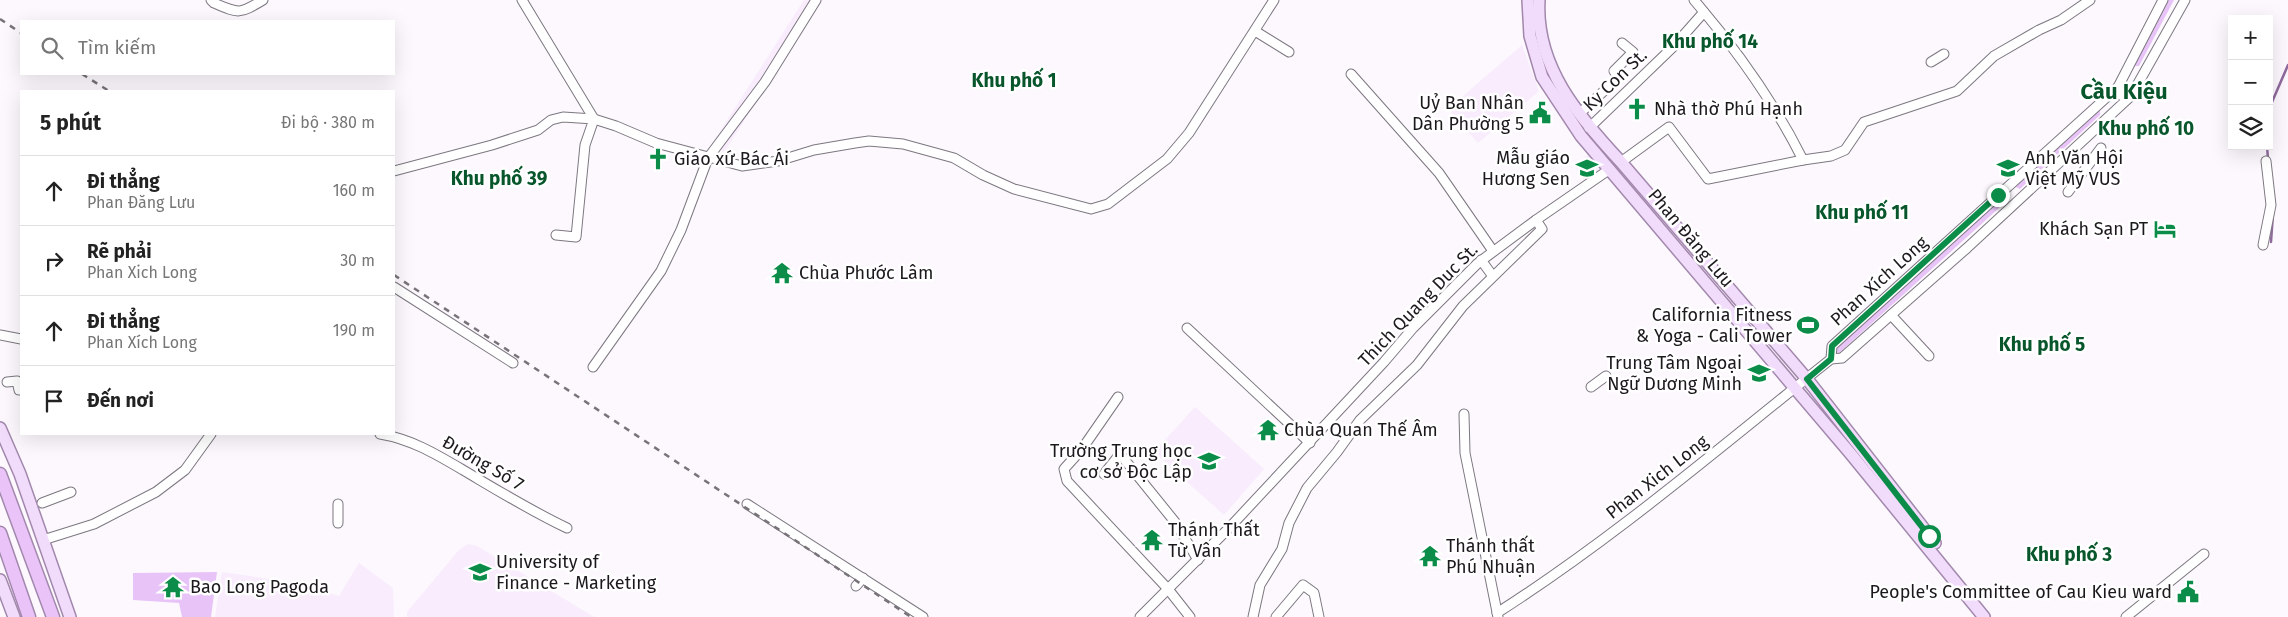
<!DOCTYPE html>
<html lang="vi">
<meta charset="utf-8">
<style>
body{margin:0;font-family:"Fira Sans",sans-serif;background:#f6f6f6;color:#222}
.controls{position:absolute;right:15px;top:15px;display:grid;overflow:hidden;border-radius:0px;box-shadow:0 5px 20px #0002}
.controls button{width:45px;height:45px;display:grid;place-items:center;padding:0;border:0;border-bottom:1px solid #e0e0e0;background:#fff;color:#222;font:25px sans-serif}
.stop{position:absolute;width:15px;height:15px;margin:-11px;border:4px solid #0b8d49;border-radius:50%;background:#fff}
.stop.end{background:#0b8d49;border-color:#fff;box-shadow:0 1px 5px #0008}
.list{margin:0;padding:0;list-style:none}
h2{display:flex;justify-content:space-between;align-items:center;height:65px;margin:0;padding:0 20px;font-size:21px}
h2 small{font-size:16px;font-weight:400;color:#767676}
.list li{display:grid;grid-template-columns:32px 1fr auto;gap:15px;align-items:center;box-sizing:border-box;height:70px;padding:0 20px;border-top:1px solid #e0e0e0}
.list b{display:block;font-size:19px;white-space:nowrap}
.list p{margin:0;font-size:16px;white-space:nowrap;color:#767676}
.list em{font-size:16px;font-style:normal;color:#767676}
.icon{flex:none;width:28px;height:28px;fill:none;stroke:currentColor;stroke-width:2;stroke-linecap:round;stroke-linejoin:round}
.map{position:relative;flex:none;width:2288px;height:617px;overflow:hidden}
.search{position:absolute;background:#fff;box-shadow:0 5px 20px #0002;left:20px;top:20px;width:375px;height:55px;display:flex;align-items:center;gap:12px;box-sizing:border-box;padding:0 18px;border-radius:0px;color:#767676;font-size:19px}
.panel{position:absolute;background:#fff;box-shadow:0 5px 20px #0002;left:20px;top:90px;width:375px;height:345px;border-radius:0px}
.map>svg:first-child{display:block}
.built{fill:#f8ecfd}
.green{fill:#e8c3f7}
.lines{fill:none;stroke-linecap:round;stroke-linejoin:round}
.stream{stroke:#906a9d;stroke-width:2.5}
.minor-casing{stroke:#7d7780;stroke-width:11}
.major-casing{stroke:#a288ac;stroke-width:14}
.highway-casing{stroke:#a288ac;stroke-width:15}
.minor{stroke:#fff;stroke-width:9}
.major{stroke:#f2dcfb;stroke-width:11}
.highway{stroke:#eac4f9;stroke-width:12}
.rail{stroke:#777378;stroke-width:2.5;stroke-dasharray:6 6;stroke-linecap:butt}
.route{stroke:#0b8d49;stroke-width:6}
.labels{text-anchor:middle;stroke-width:5;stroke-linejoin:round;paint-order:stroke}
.street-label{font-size:18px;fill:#1c191d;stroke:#fff}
.poi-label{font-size:18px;fill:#1c191d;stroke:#fff;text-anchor:start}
.neighbourhood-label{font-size:19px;font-weight:bold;fill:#08562b;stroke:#fff}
.district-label{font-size:22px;font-weight:bold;fill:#08562b;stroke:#fff}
</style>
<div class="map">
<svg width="2288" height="617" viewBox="0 0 2288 617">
<rect width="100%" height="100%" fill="#fcf8fe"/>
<g class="built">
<path d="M804 0H823L724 152 712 144Z"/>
<path d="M1522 45 1539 91 1478 143 1448 109Z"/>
<path d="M1588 155 1599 170 1586 181 1574 165Z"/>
<path d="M1195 407 1264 469 1224 515 1154 452Z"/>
<path d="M468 544 477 546 594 617H407V612L459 550Z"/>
<path d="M359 563 393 588 394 617H215L222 572 303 584 339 596Z"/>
</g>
<g class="green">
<path d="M2166 0H2174L2139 66H2135L2133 63Z"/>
<path d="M2097 109 2100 110V115L2020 189 2016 187V184Z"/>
<path d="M1994 203 1998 204 1999 208 1839 353 1836 352 1835 347Z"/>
<path d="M217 572 211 617H182L179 603 133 600V573Z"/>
</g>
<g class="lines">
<g class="stream">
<path d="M2269 109 2288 65"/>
<path d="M2267 146 2268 159"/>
<path d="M2271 242 2274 199"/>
</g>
<g class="minor-casing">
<g id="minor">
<path d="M211 0 214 3C239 14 240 14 263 0"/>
<path d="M522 0 594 119 616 126 656 143 742 166 778 161 814 150 855 143 869 141 903 144 954 158 983 175 1014 189 1091 209 1108 204 1167 159 1189 133 1274 0"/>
<path d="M1694 0C1736 49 1774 102 1803 160"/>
<path d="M1255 31 1289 52"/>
<path d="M1931 62 1944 54"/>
<path d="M1351 74 1439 173 1493 251"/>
<path d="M2127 98 2118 94V87L2163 0"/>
<path d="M1579 114 1619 77 1614 71 1633 52 1622 43"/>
<path d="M1589 128 1674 46 1704 12"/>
<path d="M1621 162 1669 127 1708 179 1803 160 1831 156 1845 150 1864 122 1957 91 1994 56 2039 30 2061 20 2090 0"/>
<path d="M394 171 492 145 538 130 551 120 563 117 594 119 585 145 576 237 556 235"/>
<path d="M2068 192 2101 148"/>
<path d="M2263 245 2271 205 2266 161"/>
<path d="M1481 260 1492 275"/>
<path d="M394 287 513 363"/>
<path d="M1891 315 1929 356"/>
<path d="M1187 328 1310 443"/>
<path d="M0 335 21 339"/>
<path d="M1831 359 1832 346 2118 87"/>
<path d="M593 367 661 271 681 230 708 158 765 82 816 0"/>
<path d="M7 382 17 381 19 390H21"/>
<path d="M1591 387 1606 376"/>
<path d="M1118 397 1082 449 1064 469 1067 481 1168 589 1190 617"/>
<path d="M1464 414 1465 453 1498 617"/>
<path d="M380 434C411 439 436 454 463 470 497 490 531 511 567 528"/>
<path d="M1104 474 1120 454 1175 522 1198 560"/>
<path d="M42 503 71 492"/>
<path d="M747 504 923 617"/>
<path d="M338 523V504"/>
<path d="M43 540 94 524 156 492 185 470 211 434"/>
<path d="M856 586 863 578"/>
<path d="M1497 613C1616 537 1721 446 1831 359L1842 358 1967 248 2131 96 2185 0"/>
<path d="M1140 617 1230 527 1384 362 1413 328 1478 263 1536 220 1610 169"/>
<path d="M1253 617 1260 585 1282 549 1289 523 1307 488 1337 452 1360 420 1417 365 1463 306 1542 229 1536 220"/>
<path d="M1276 617 1303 585 1314 593 1319 617"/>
<path d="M2126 617 2204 554"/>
</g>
</g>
<g class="major-casing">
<g id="major">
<path d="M1528 0 1530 36 1542 77 1581 136 1850 453 1984 617"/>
<path d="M1539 0C1535 66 1578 116 1621 162L1807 379 1935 543"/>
<path d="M0 428 20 474 70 617"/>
<path d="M0 580 14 617"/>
</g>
</g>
<g class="highway-casing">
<g id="highway">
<path d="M0 474 53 617"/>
<path d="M0 533 29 617"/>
</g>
</g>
<use href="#minor" class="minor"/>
<use href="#major" class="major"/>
<use href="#highway" class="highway"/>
<g class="rail">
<path d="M0 19 21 33"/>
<path d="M82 74 109 91"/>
<path d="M394 275 911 617"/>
</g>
</g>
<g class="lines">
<path class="route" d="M1929 536 1807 379 1831 359 1832 346 1998 195"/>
</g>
<defs>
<g id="church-bare" transform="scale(1.725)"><path d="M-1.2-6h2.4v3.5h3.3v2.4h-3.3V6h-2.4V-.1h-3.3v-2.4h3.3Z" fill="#0b8d49" stroke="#fff" stroke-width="2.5" paint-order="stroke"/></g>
<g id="civic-bare" transform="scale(1.725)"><path d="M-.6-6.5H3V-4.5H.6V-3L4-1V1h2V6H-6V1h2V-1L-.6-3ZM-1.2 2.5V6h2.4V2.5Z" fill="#0b8d49" stroke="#fff" stroke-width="2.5" paint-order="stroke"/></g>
<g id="school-bare" transform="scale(1.725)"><path d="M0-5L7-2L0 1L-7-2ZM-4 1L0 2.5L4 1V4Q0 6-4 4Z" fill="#0b8d49" stroke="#fff" stroke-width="2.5" paint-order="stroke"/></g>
<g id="hotel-bare" transform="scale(1.725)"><path d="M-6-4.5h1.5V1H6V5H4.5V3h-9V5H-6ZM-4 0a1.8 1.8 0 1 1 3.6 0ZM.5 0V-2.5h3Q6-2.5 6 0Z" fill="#0b8d49" stroke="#fff" stroke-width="2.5" paint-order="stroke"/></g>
<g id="temple-bare" transform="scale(1.725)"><path d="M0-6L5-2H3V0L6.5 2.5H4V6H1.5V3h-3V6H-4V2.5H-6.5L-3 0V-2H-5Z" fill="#0b8d49" stroke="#fff" stroke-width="2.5" paint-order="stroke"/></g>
<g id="stadium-bare" transform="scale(1.725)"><path d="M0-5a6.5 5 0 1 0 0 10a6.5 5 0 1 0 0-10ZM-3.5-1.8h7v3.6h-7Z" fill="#0b8d49" stroke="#fff" stroke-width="2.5" paint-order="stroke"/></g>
<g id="university-bare" transform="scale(1.725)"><path d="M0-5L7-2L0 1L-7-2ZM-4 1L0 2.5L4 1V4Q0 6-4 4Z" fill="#0b8d49" stroke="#fff" stroke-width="2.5" paint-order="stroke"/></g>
</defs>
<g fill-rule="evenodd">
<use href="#church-bare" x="1637" y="109"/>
<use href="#civic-bare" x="1540" y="113"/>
<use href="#church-bare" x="658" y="159"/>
<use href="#school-bare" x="1587" y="168"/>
<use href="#school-bare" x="2008" y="168"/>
<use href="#hotel-bare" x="2165" y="229"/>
<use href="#temple-bare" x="782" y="273"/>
<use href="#stadium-bare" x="1808" y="325"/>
<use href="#school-bare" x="1759" y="373"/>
<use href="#temple-bare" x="1268" y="430"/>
<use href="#school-bare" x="1209" y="461"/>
<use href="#temple-bare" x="1152" y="540"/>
<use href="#temple-bare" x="1430" y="556"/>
<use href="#university-bare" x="480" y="572"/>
<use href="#temple-bare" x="173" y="587"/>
<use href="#civic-bare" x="2188" y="592"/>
</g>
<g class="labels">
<g class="street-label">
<text transform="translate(1615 80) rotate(-44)" y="6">Ky Con St.</text>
<text transform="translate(1691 238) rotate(50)" y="6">Phan Đăng Lưu</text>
<text transform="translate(1879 281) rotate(-42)" y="6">Phan Xích Long</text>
<text transform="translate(1418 305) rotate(-46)" y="6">Thich Quang Duc St.</text>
<text transform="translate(483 463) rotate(30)" y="6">Đường Số 7</text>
<text transform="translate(1657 477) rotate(-38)" y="6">Phan Xich Long</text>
</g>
<g class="poi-label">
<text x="1524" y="109" text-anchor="end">Uỷ Ban Nhân<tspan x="1524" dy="21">Dân Phường 5</tspan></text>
<text x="1654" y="115">Nhà thờ Phú Hạnh</text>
<text x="1570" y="164" text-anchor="end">Mẫu giáo<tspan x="1570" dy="21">Hương Sen</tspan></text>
<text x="2025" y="164">Anh Văn Hội<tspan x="2025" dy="21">Việt Mỹ VUS</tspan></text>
<text x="674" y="165">Giáo xứ Bác Ái</text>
<text x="2148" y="235" text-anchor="end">Khách Sạn PT</text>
<text x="799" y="279">Chùa Phước Lâm</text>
<text x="1792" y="321" text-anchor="end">California Fitness<tspan x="1792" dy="21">&amp; Yoga - Cali Tower</tspan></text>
<text x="1742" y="369" text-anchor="end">Trung Tâm Ngoại<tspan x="1742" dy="21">Ngữ Dương Minh</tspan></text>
<text x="1284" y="436">Chùa Quan Thế Âm</text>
<text x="1192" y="457" text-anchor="end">Trường Trung học<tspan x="1192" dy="21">cơ sở Độc Lập</tspan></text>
<text x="1168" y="536">Thánh Thất<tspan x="1168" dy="21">Từ Vân</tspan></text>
<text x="1446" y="552">Thánh thất<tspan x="1446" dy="21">Phú Nhuận</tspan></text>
<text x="496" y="568">University of<tspan x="496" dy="21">Finance - Marketing</tspan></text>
<text x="190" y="593">Bao Long Pagoda</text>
<text x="2172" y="598" text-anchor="end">People's Committee of Cau Kieu ward</text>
</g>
<g class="neighbourhood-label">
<text x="1710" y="48">Khu phố 14</text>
<text x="1014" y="87">Khu phố 1</text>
<text x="2146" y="135">Khu phố 10</text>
<text x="499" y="185">Khu phố 39</text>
<text x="1862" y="219">Khu phố 11</text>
<text x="2042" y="351">Khu phố 5</text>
<text x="2069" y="561">Khu phố 3</text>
</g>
<g class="district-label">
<text x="2124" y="99">Cầu Kiệu</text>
</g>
</g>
</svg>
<div class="controls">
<button>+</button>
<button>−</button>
<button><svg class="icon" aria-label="layers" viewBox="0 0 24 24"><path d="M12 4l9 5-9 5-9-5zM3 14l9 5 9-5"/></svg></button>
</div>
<div class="stop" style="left:1929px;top:536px"></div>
<div class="stop end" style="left:1998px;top:195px"></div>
<div class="search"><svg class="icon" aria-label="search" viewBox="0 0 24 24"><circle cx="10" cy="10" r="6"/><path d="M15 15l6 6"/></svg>Tìm kiếm</div>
<section class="panel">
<h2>5 phút<small>Đi bộ · 380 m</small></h2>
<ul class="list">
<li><svg class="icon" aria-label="ahead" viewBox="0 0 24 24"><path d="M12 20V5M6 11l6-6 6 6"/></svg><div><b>Đi thẳng</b><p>Phan Đăng Lưu</p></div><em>160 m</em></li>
<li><svg class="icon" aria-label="right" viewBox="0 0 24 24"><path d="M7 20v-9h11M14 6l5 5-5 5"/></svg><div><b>Rẽ phải</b><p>Phan Xich Long</p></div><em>30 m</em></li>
<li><svg class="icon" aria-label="ahead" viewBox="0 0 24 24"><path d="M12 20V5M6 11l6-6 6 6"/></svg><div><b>Đi thẳng</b><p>Phan Xích Long</p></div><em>190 m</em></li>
<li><svg class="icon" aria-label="arrive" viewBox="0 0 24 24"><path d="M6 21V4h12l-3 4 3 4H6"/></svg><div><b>Đến nơi</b></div></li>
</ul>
</section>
</div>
